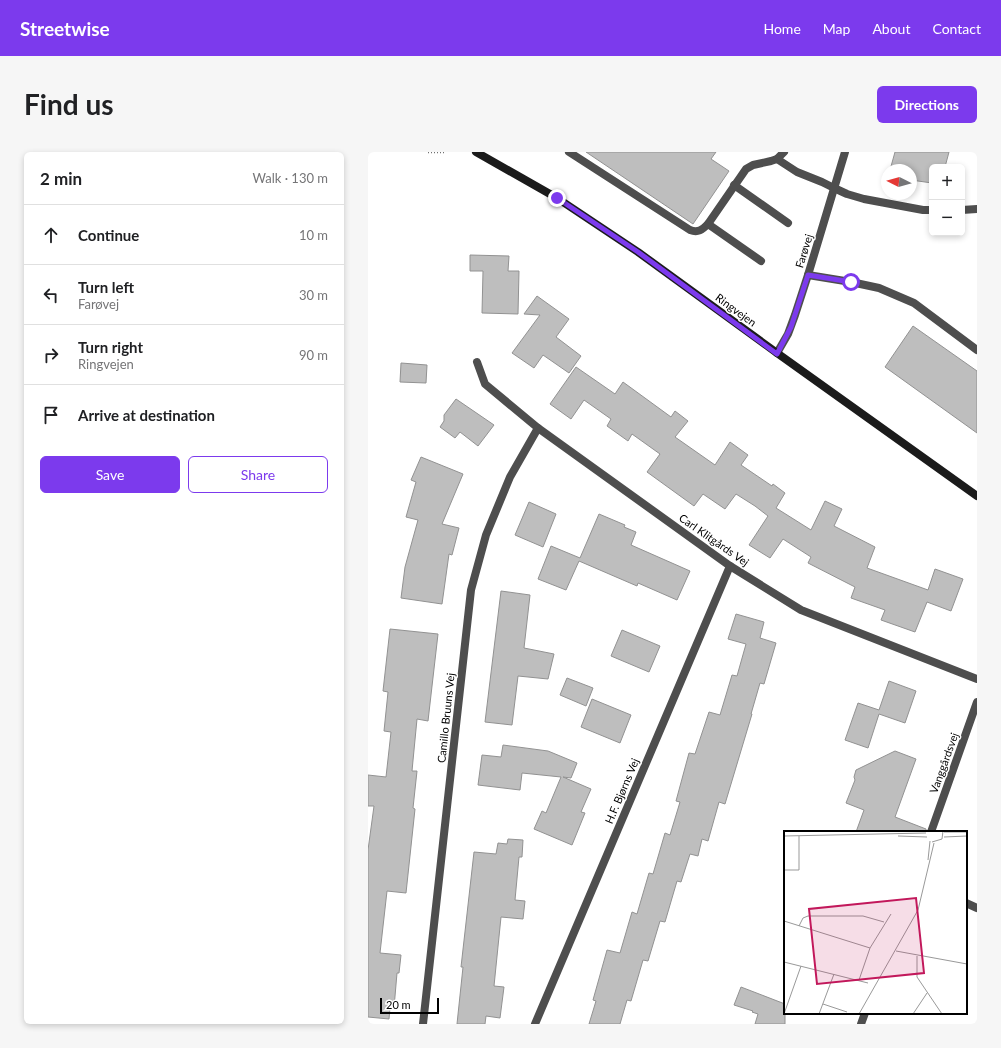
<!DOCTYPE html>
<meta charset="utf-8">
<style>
body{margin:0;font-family:Lato,sans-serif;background:#f6f6f6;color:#202124}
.controls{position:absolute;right:12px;top:12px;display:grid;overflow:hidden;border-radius:6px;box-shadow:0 2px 6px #0003}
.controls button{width:36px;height:36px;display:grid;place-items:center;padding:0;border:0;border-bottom:1px solid #e0e0e0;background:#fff;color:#202124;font:20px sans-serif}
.compass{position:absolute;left:513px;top:12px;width:36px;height:36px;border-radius:50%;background:#fff;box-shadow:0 2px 6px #0003;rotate:276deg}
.scale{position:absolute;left:12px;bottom:10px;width:59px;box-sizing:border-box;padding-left:4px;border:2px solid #000;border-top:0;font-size:11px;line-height:14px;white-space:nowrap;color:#000;-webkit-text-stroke:3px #fff;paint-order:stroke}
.stop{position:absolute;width:12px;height:12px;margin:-9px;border:3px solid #7c3aed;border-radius:50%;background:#fff}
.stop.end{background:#7c3aed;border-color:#fff;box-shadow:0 1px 4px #0008}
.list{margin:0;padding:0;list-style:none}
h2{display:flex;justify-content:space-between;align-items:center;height:52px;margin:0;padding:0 16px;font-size:17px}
h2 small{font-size:13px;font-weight:400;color:#757577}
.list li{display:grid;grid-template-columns:26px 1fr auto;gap:12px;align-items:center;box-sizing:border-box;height:60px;padding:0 16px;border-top:1px solid #e0e0e0}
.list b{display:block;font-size:15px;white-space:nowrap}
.list p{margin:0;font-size:13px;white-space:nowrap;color:#757577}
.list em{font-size:13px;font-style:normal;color:#757577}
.actions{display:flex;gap:8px;padding:12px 16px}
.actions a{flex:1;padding:9px 0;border:1px solid #7c3aed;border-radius:6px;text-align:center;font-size:14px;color:#7c3aed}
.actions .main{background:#7c3aed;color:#fff}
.icon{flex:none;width:22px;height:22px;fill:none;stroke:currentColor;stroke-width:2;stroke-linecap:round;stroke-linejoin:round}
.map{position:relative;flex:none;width:609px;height:872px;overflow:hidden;border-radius:6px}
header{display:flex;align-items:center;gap:24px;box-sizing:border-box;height:56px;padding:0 20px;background:#7c3aed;color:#fff}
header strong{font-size:19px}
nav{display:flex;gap:22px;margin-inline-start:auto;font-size:14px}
.intro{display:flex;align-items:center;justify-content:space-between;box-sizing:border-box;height:96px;padding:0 24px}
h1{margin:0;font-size:28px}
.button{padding:10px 18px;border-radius:6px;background:#7c3aed;color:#fff;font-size:14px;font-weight:700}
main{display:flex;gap:24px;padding:0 24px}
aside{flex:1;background:#fff;border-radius:6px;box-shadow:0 2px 6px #0003}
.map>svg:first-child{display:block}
.building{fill:#bebebe;stroke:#929292}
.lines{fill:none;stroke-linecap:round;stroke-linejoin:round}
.path{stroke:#707070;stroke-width:2.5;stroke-dasharray:1 2;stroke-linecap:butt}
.service{stroke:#4e4e4e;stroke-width:8}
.minor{stroke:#4e4e4e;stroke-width:8}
.tertiary{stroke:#4e4e4e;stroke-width:8}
.secondary{stroke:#1b1b1b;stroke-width:8}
.route{stroke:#7c3aed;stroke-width:5}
.labels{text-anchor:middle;stroke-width:3;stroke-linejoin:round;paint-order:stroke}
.street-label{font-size:11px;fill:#000;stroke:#fff}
.inset-road{fill:none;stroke:#999;stroke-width:1}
.view{fill:#c2185b;fill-opacity:0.15;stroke:#c2185b;stroke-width:2}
.inset-edge{fill:none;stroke:#000;stroke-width:2}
</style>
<header>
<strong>Streetwise</strong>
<nav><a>Home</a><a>Map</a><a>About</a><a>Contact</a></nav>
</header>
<div class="intro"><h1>Find us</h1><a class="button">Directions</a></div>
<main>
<aside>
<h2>2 min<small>Walk · 130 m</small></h2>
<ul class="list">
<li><svg class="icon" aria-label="ahead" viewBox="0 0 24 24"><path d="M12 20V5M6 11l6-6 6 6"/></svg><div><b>Continue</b></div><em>10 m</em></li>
<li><svg class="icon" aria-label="left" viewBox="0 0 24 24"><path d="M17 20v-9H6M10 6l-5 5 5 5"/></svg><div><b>Turn left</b><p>Farøvej</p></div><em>30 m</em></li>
<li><svg class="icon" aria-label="right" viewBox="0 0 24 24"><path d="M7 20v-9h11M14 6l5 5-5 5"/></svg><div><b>Turn right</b><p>Ringvejen</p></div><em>90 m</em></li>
<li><svg class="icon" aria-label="arrive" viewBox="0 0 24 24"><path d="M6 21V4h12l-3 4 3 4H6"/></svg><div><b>Arrive at destination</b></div></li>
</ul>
<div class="actions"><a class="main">Save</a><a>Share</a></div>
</aside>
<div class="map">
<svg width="609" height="872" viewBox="0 0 609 872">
<rect width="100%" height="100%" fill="#fff"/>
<g class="building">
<path d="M218 0H348L343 7 361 19 325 72Z"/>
<path d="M527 0H581L577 15H564V31L543 28V18H522Z"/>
<path d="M102 103 141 104 140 119H151L150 162 114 161 115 119H102Z"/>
<path d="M169 144 201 167 188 185 213 204 201 221 175 203 166 216 144 201 172 163 156 162Z"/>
<path d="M545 174 609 219V281L517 215Z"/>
<path d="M33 211 59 213 58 231 32 230Z"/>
<path d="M208 215 247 242 255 230 303 265 307 259 320 269 307 285 347 313 362 290 380 303 373 313 404 334 405 332 417 341 408 356 443 378 457 349 474 357 466 374 507 395 499 416 560 438 567 417 595 427 583 459 559 450 547 480 513 468 517 458 483 446 487 435 440 411 443 405 415 387 402 406 381 393 400 364 387 354 368 342 357 357 335 342 326 354 279 320 292 302 264 282 260 289 239 274 243 267 216 248 203 267 182 252Z"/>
<path d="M88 247 126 273 110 294 92 280 87 286 72 275 76 269V263Z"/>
<path d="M53 305 95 322 74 372 91 376 84 403 81 402 74 452 33 446 37 415 50 368 38 365 48 330 43 328Z"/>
<path d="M161 350 188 362 175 395 147 383Z"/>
<path d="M231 362 257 373 256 375 268 380 263 393 322 419 309 448 270 431 269 434 211 409 198 438 170 427 183 394 212 406Z"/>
<path d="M133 439 162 443 156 496 186 502 180 527 150 524 144 573 117 570Z"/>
<path d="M368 462 396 470 392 486 408 491 396 532 392 531 383 562H384L357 652 351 650 340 689 334 687 330 704 322 702 313 730 309 729 297 770 292 769 280 809 275 808 263 849 259 848 252 872H221L228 849 225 848 239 798 252 801 264 760 269 762 281 721 285 722 297 681 302 683 312 650 308 649 321 601 327 602 341 560 352 563 364 523 369 524 378 492 360 487Z"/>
<path d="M22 477 70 482 60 569 49 567 44 619H49L45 656 47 657 38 741 19 739 12 801 33 803 31 821H29L26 856H22L21 867 0 865V698L6 654H0V623L18 625 23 580 16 579 20 540 15 539Z"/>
<path d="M254 478 292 494 281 520 243 504Z"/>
<path d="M199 526 225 536 218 554 192 543Z"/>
<path d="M521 529 548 539 537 571 511 562 500 596 477 588 490 551 511 558Z"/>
<path d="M224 547 263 563 252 591 213 575Z"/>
<path d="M135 593 180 599 209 611 203 626 195 625 223 637 213 660 217 661 204 693 166 677 174 659 178 661 193 625 154 621 152 638 110 633 114 603 133 605Z"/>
<path d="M527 599 548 607 527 665 558 677V680H488L496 658 478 651 487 628 486 625 488 618Z"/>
<path d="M140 687 155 688 154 705H151L147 748 157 749 155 767 133 765 126 834 136 835 132 866 118 864 117 872H89L95 815H93L106 700 128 702 130 691 139 692Z"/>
<path d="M373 835 417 852V872H387L390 862 384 860 385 859 366 853Z"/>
</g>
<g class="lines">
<path class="path" d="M60 0H78"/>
<g class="service">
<path d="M201 0 322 78C330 81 334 78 340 72L378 17 385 13 403 9 409 7 416 0"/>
<path d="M409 7 429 20 454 30 466 36"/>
<path d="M366 33 420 71"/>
<path d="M340 72 393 109"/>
<path d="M440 123 483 130 511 136 546 151 609 198"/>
</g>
<g class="minor">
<path d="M466 36 479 42 496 47 555 58H564"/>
<path d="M594 58 609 57"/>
<path d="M109 210 117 232 170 276 362 414 433 458 609 527"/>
<path d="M563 680 609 550"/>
<path d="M598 751 609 756"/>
<path d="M55 872 103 438 118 383 142 325 170 276"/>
<path d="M167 872 362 414"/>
<path d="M493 872 497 861"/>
</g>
<path class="tertiary" d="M409 201 420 182 427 163 440 123 477 0"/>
<path class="secondary" d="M108 0 189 46 270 100 409 201 609 344"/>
</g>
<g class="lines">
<path class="route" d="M189 46 270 100 409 202 423 175 440 123 483 130"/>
</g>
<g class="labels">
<g class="street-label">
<text transform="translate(436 99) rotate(-73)" y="4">Farøvej</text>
<text transform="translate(368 158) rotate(36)" y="4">Ringvejen</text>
<text transform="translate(346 388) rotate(35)" y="4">Carl Klitgårds Vej</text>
<text transform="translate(78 566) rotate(-84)" y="4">Camillo Bruuns Vej</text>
<text transform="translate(576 611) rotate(-70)" y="4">Vanggårdsvej</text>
<text transform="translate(254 639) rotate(-67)" y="4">H.F. Bjørns Vej</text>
</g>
</g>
<g transform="translate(416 679)">
<rect width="183" height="183" fill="#fff"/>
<path class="inset-road" d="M160 1H183M0 5 142 2M114 5 143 6M160 6 183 5M148 11 158 8 159 0M144 29 146 10M0 39H15V5M0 90 86 117M15 95 19 87 24 85H79L100 91M112 120 183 133M133 125V146L158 183M0 131 84 152M75 149 86 117 107 83M39 173 63 181M0 183 17 135M35 183 50 143M75 183 134 79 150 12M129 183 143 162"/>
<path class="view" d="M132 67 140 142 33 153 25 78Z"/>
<rect width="183" height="183" class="inset-edge"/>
</g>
</svg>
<div class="controls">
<button>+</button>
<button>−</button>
</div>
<svg class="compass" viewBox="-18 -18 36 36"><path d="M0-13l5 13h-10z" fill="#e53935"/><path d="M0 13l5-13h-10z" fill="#757577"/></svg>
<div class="scale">20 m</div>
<div class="stop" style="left:483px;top:130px"></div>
<div class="stop end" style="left:189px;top:46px"></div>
</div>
</main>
